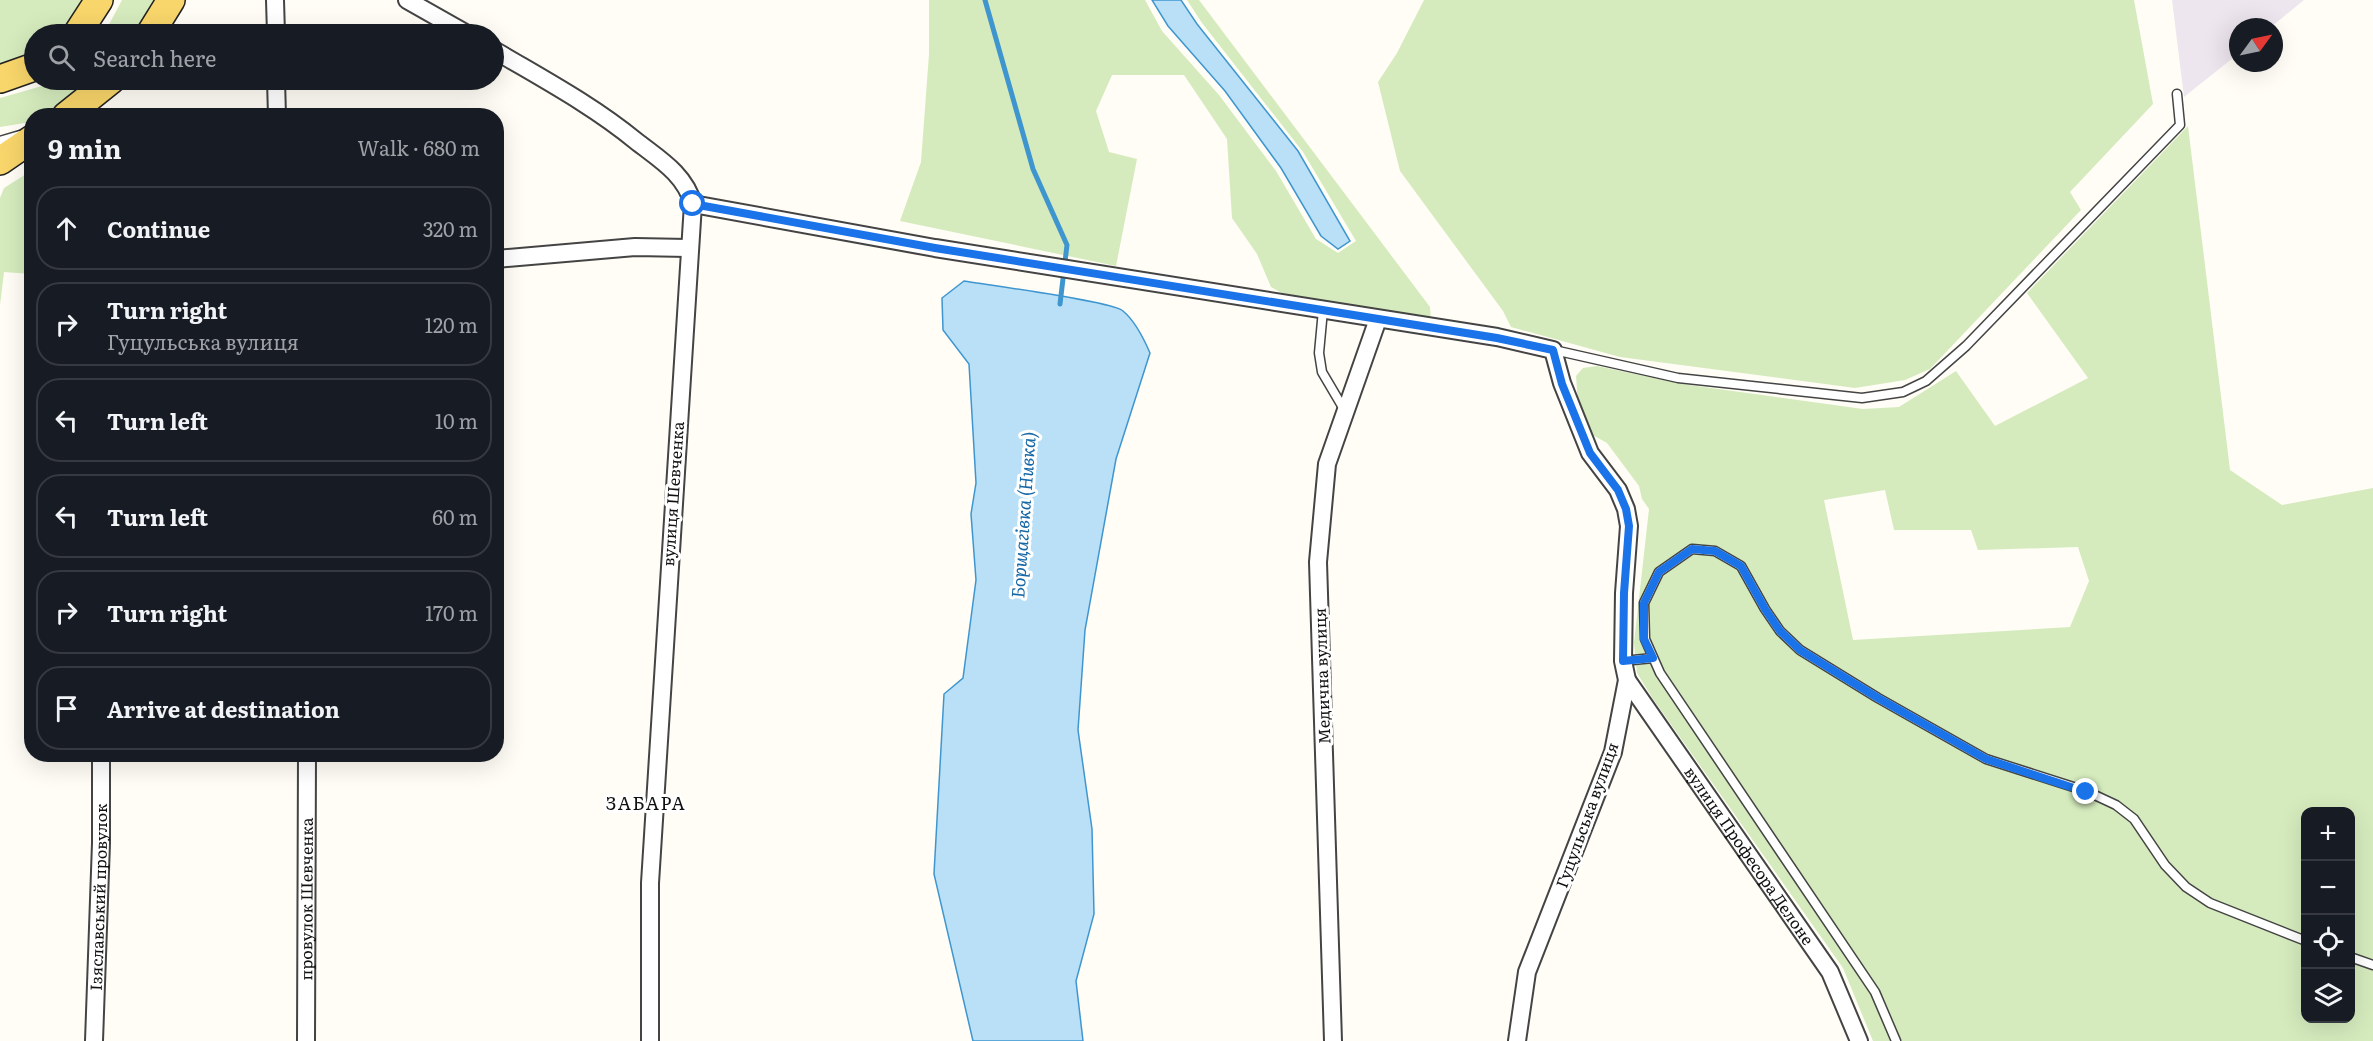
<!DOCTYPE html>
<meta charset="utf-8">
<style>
body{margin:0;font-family:Literata,serif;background:#242831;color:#f1f3f6}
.controls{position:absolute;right:18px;bottom:18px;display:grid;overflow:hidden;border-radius:12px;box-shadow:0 6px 24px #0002}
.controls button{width:54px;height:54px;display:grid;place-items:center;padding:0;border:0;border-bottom:2px solid #363941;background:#171b24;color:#f1f3f6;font:30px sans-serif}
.compass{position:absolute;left:2229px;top:18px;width:54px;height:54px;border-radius:50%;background:#171b24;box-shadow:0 6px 24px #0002;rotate:57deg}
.stop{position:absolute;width:18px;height:18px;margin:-14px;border:4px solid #1a73e8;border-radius:50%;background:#fff}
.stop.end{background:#1a73e8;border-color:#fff;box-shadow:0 2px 6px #0008}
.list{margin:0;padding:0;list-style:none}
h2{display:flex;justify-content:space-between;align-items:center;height:78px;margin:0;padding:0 24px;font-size:26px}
h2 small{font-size:20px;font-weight:400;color:#9ea1a6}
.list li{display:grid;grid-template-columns:39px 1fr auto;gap:18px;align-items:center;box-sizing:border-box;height:84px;margin:0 12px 12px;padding:0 12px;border:2px solid #363941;border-radius:24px}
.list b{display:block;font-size:22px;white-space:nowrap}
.list p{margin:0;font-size:20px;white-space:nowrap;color:#9ea1a6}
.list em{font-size:20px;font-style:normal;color:#9ea1a6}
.icon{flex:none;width:33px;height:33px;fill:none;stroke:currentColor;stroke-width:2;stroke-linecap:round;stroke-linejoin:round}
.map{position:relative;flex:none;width:2373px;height:1041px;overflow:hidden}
.search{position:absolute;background:#171b24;box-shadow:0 6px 24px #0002;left:24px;top:24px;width:480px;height:66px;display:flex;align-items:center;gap:15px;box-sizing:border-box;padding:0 21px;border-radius:33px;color:#9ea1a6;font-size:22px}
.panel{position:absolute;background:#171b24;box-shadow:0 6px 24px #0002;left:24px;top:108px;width:480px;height:654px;border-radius:24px}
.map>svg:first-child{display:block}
.industrial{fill:#eee6ef}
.green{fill:#d5ebbd;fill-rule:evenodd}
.water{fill:#b9e0f7;stroke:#3f96cf;stroke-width:1.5}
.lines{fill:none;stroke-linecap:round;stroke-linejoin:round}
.stream{stroke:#3f96cf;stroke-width:5}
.service-casing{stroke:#444;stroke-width:11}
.minor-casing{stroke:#444;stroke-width:20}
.primary-casing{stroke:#222;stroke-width:30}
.service{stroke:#fff;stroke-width:8}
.minor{stroke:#fff;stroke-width:16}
.primary{stroke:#f9d66b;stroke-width:27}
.route{stroke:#1a73e8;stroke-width:8}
.labels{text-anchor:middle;stroke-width:6;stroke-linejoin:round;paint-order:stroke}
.street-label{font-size:16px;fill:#111;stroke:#fff}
.water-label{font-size:18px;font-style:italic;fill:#1768a6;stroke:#fff}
.neighbourhood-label{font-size:18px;letter-spacing:1.5px;fill:#111;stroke:#fff}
</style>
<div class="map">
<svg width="2373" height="1041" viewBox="0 0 2373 1041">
<rect width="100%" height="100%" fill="#fffdf5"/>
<path class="industrial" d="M2172 0H2304L2271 27H2238V54L2184 97Z"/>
<g class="green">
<path d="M0 0H88L72 25 61 34H34V54L9 65 0 66Z"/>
<path d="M122 0H163L140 34H104Z"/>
<path d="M929 0H1145L1162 31 1219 95 1276 171 1316 239 1338 253 1356 241 1303 152 1202 23 1187 0H1199L1430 307 1431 321 1289 297 1271 287 1257 254 1232 218 1227 139 1184 75H1112L1096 111 1109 152 1137 159 1116 266 900 221 921 162 929 54Z"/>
<path d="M1424 0H2134L2153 104 2070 192 2081 210 1930 369 1905 380 1855 388 1620 357 1511 327 1503 311 1400 171 1378 82 1397 53Z"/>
<path d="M53 80H100L54 116H32L31 122 0 127V98L42 86Z"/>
<path d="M2188 126 2230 470 2282 505 2373 488V1041H1873L1843 968 1653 699 1637 673 1634 643 1649 509 1642 499 1639 486 1607 443 1589 433 1578 403 1576 376 1583 368 1597 366 1682 384 1863 409 1899 407 1956 371 1995 426 2088 378 2027 293ZM1885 490 1894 530H1971L1978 550 2078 547 2089 581 2070 627 1853 640 1824 500ZM2306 812H2350V1018H2306Z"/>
<path d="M31 171V274L4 272 0 305V198L4 188Z"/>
</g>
<g class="water">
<path d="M1152 0H1181L1197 24 1298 151 1350 241 1338 249 1321 236 1281 168 1225 91 1168 26Z"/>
<path d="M964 281C987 285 1111 301 1123 311 1135 321 1144 339 1150 353L1116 459 1085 630 1078 730 1092 829 1094 914 1076 981 1083 1041H973L934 874 944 694 963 678 976 580 971 514 976 483 969 364 943 330 942 298Z"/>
</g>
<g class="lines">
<path class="stream" d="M985 0 1033 169 1067 245 1060 304"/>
<g class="service-casing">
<g id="service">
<path d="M0 141 20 135"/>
<path d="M1323 310 1319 353 1322 372 1345 411"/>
<path d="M1554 350 1678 378 1862 398 1903 392 1926 381 1966 346 2180 125 2177 94"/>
<path d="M1623 661 1653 658"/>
<path d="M2350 957 2373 965"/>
<path d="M1896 1041 1875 992 1660 673 1645 639 1644 603 1659 572 1692 549 1715 551 1741 566 1765 609 1780 631 1800 650 1878 698 1986 759 2086 791 2116 805 2134 819 2165 865 2186 887 2210 903 2306 941"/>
</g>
</g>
<g class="minor-casing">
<g id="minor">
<path d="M275 0 276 34"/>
<path d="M407 0 467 34"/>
<path d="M494 50C543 79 592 105 636 141 659 159 685 174 693 204L650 883V1041"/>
<path d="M276 80 277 116"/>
<path d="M693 204 935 248 1497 337 1553 350 1562 383 1590 453 1618 490 1626 509 1629 526 1624 593 1623 661 1627 680 1613 752 1527 972 1517 1041"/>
<path d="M496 259 635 247 688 248"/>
<path id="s1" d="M1627 680 1830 972 1859 1041"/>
<path id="s2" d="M94 1041 101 843V754"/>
<path id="s3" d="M306 1041 307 754"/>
<path d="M1333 1041 1318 562 1327 464 1378 319"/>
</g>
</g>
<g class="primary-casing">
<g id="primary">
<path d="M77 34 99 0"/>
<path d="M150 34 171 0"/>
<path d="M0 79 34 67"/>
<path d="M66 116 111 80"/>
<path d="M0 161 32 139"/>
</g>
</g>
<use href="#service" class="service"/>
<use href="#minor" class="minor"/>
<use href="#primary" class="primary"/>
</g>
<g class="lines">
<path class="route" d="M693 204 935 248 1497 338 1553 350 1562 384 1590 453 1618 490 1626 509 1629 526 1624 593 1623 661 1653 658 1644 639V603L1659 572 1692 549 1715 551 1741 566 1765 609 1780 631 1800 650 1878 698 1986 759 2086 792"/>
</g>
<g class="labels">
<g class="street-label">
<text transform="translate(673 494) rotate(-86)" y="6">вулиця Шевченка</text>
<text transform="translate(1322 676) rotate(-92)" y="6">Медична вулиця</text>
<text transform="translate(1587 815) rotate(-70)" y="6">Гуцульська вулиця</text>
<text dy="6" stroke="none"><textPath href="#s1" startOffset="214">вулиця Професора Делоне</textPath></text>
<text dy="6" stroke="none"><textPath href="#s2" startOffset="144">Ізяславський провулок</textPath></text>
<text dy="6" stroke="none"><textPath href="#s3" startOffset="142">провулок Шевченка</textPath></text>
</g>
<g class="water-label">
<text transform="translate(1024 515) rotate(-86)" y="6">Борщагівка (Нивка)</text>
</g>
<g class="neighbourhood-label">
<text x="646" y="810">ЗАБАРА</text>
</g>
</g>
</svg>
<div class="controls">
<button>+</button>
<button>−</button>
<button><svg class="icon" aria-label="locate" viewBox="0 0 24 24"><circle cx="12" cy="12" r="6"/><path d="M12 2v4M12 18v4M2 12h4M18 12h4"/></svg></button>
<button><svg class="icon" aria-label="layers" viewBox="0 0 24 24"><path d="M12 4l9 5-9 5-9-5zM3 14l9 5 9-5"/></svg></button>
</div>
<svg class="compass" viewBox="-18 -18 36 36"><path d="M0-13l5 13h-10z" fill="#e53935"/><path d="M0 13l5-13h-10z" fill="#9ea1a6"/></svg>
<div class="stop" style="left:693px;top:204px"></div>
<div class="stop end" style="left:2086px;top:792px"></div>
<div class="search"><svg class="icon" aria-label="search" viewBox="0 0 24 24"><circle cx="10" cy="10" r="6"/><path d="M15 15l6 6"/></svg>Search here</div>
<section class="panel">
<h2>9 min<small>Walk · 680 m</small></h2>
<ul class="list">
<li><svg class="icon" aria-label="ahead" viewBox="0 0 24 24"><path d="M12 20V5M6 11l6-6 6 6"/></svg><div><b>Continue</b></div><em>320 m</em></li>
<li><svg class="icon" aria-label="right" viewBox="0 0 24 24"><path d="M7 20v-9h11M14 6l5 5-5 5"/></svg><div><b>Turn right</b><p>Гуцульська вулиця</p></div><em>120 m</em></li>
<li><svg class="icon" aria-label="left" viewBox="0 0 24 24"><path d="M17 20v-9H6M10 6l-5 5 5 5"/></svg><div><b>Turn left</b></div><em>10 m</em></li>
<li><svg class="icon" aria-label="left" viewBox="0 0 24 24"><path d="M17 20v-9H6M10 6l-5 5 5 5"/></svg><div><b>Turn left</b></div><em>60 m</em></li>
<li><svg class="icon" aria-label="right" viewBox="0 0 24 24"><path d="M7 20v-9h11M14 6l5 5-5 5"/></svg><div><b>Turn right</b></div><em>170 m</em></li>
<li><svg class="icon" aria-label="arrive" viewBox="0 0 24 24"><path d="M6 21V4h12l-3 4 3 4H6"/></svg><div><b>Arrive at destination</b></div></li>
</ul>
</section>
</div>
